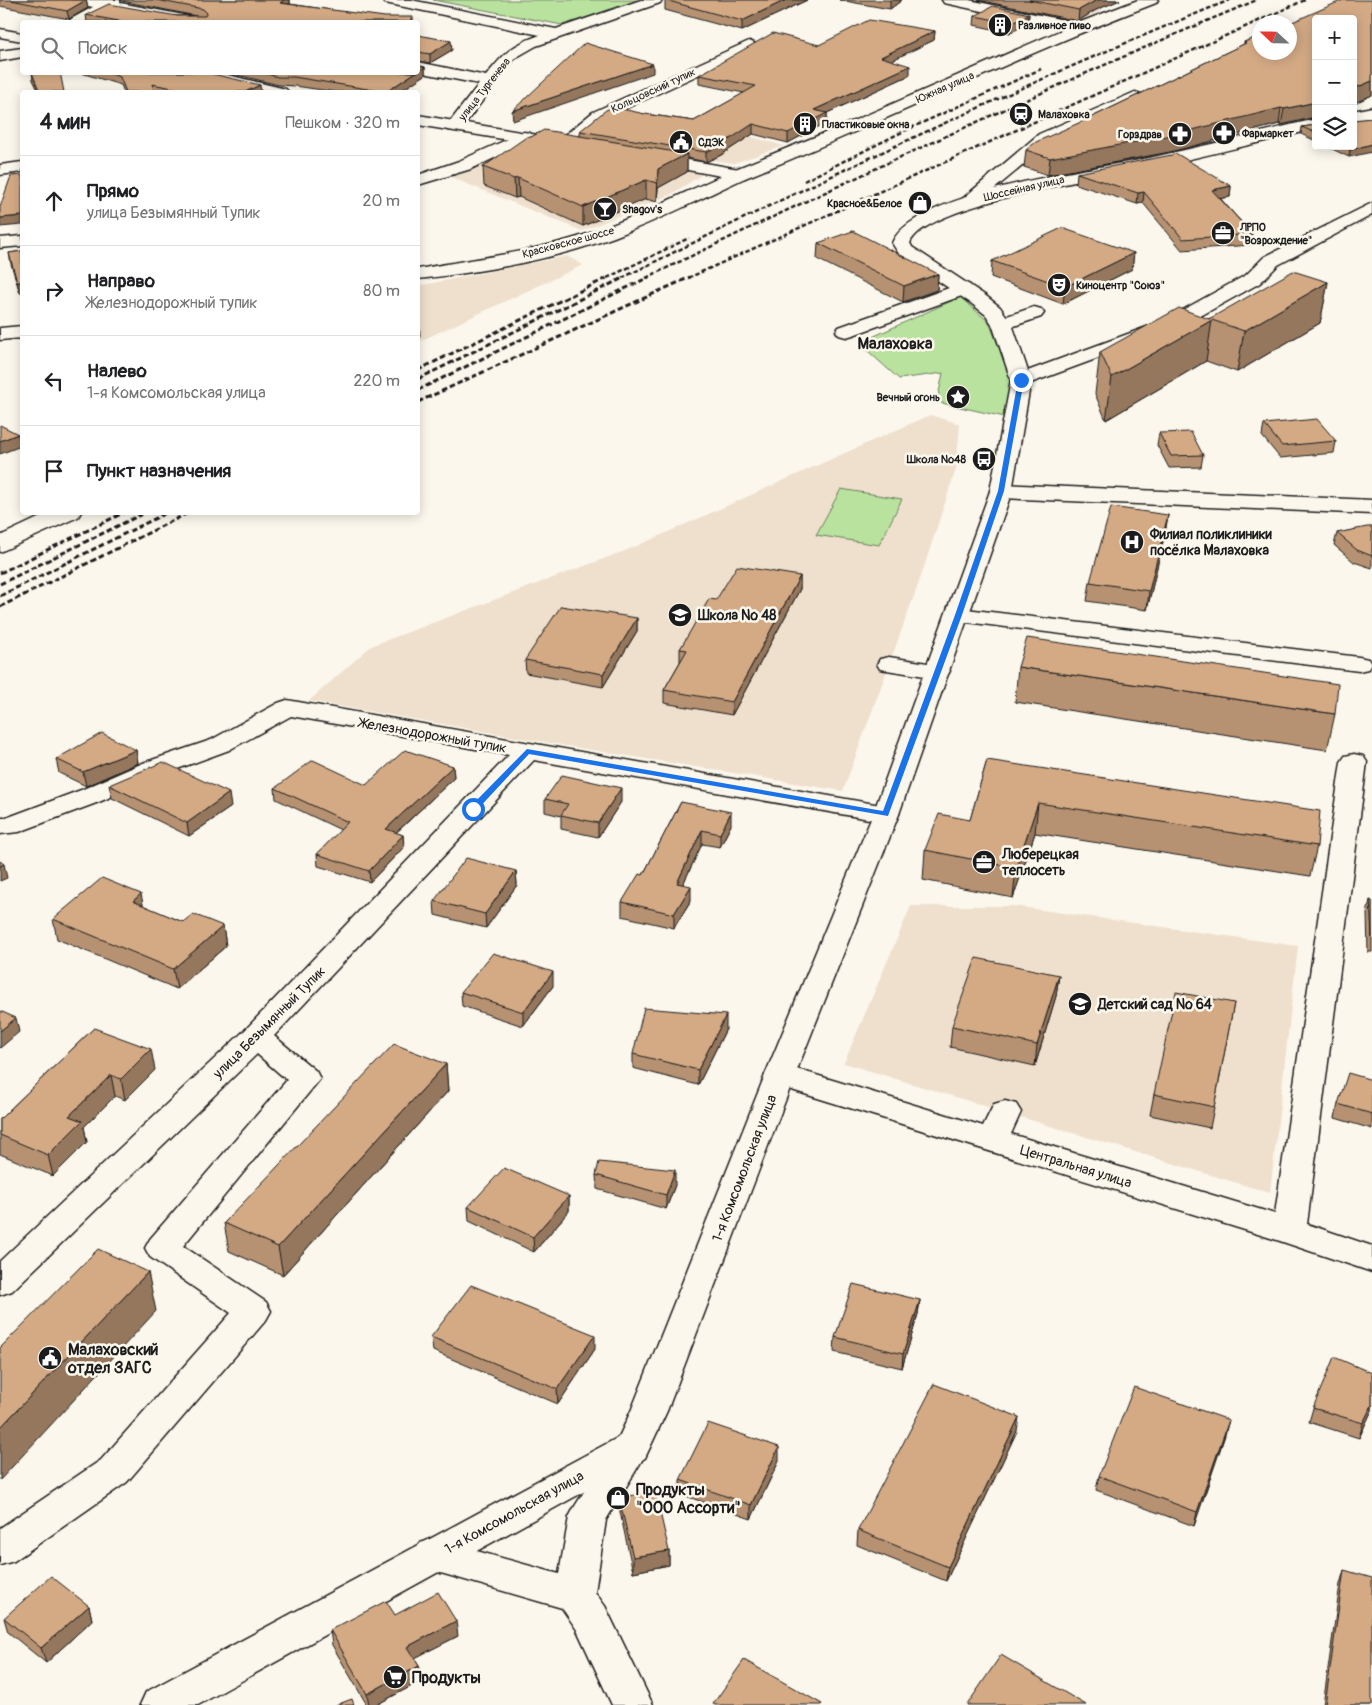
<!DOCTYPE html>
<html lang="ru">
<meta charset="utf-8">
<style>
body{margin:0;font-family:Pangolin,sans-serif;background:#f6f6f6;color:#202124}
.controls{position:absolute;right:15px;top:15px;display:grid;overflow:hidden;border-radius:5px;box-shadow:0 2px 12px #0003}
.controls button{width:45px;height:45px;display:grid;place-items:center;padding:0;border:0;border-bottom:1px solid #e0e0e0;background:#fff;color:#202124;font:25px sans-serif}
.compass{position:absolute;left:1252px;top:15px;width:45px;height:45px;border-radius:50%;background:#fff;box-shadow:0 2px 12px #0003;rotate:292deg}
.stop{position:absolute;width:15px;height:15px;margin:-11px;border:4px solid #1a73e8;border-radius:50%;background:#fff}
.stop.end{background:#1a73e8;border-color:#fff;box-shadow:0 1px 5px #0008}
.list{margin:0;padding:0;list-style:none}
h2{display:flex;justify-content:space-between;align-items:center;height:65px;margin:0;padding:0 20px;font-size:21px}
h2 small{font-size:16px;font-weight:400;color:#757577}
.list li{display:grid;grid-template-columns:32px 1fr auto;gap:15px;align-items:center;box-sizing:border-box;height:90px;padding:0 20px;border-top:1px solid #e0e0e0}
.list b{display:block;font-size:19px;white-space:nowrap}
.list p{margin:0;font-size:16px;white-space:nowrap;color:#757577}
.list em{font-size:16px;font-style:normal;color:#757577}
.icon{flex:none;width:28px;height:28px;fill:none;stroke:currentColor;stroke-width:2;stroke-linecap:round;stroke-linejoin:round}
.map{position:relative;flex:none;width:1372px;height:1705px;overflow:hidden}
.search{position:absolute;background:#fff;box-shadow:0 2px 12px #0003;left:20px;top:20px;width:400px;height:55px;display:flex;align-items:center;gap:12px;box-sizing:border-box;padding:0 18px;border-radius:5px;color:#757577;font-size:19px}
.panel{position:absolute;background:#fff;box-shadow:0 2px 12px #0003;left:20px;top:90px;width:400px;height:425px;border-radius:5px}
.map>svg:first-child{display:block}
.built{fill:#efe0cd}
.green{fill:#b9e29e;stroke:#6a7f5d}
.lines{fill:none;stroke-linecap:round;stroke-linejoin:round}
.minor-casing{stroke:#1c1c1c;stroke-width:3}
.major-casing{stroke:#1c1c1c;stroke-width:3}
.minor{fill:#fbf7ec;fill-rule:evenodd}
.major{fill:#fbf7ec;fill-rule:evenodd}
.rail-far1{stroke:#1c1c1c;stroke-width:2.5;stroke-dasharray:4.5 2.5;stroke-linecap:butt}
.rail{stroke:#1c1c1c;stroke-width:3;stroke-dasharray:5.5 3;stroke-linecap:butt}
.wall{fill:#b69272;stroke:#1c1c1c}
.shaded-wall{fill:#94775d;stroke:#1c1c1c}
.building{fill:#d4aa85;stroke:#1c1c1c}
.route{fill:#1a73e8}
.labels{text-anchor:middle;stroke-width:5;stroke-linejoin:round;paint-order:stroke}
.far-poi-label{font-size:11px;font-weight:bold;fill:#1c1c1c;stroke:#fbf7ec;text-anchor:start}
.far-street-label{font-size:11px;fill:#1c1c1c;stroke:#fbf7ec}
.poi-label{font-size:14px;font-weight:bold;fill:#1c1c1c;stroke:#fbf7ec;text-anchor:start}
.street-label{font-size:14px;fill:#1c1c1c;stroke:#fbf7ec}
.far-district-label{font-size:16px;font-weight:bold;fill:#1c1c1c;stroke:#fbf7ec}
.near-poi-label{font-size:16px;font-weight:bold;fill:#1c1c1c;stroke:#fbf7ec;text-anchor:start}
</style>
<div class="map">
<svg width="1372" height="1705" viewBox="0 0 1372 1705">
<rect width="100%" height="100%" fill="#fbf7ec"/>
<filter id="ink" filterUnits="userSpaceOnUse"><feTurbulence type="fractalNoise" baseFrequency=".02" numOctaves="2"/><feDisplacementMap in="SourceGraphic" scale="10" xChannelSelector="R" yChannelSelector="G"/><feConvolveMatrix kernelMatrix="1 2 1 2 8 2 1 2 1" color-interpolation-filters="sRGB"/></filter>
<g filter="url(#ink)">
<g class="built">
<path d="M963 0H1056L1103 11 1074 23Z"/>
<path d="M687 119 784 146 734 163 649 152Z"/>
<path d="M522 142 703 174 670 195 582 231 443 174Z"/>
<path d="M567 256 583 265 418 342V286Z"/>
<path d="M930 415 960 424 956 469 918 585 843 791 567 746 309 701 371 646 630 549Z"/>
<path d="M911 906H1013L1298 946 1270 1193 844 1063Z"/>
</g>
<g class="green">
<path d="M433 0H642L562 25Z"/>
<path d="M960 297 989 322 1011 378 1005 417 937 402 943 373 899 379 859 343Z"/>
<path d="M841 489 902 499 879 545 816 535Z"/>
</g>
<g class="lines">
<g class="minor-casing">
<g id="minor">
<path d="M72 0H120V3L199 18 204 19 206 22H178L110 10 86 22H69L71 19 93 7 74 3Z"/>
<path d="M383 0H411L556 29 641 0H662L660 3 536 46 515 58 460 130H448L446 127 479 84 418 72V62L486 76C504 53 512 45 540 35L390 4 385 3Z"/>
<path d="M942 0H969L1078 23 1138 0H1158L1156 3C1017 56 883 123 745 178L739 179 733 178 730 174 733 170 837 128 1064 29 949 4 944 3Z"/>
<path d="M749 41 754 43 757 46 754 49 605 118 568 148H556L554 144 593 112Z"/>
<path d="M22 48V57L0 61V51Z"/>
<path d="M1135 92 1141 94 1143 97 1141 100 1051 142 975 205 969 206 963 205 960 201 1039 134Z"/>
<path d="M524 132 530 133 532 137 530 141 471 169 418 185V175L459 161Z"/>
<path d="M22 162V172L0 175V165Z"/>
<path d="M1372 203V215L1278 265 1260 283 1177 329 1028 384 1021 386 1014 384 1011 380 1014 376 1163 321 1246 275 1264 257Z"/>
<path d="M22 236V246L0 248V238Z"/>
<path d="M963 283 970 285 972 289 970 293 853 335 846 337 839 335 836 331 839 327Z"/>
<path d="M1034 307 1041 309 1044 313 1041 317 1002 330 995 328 992 324 995 320Z"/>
<path d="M1001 484 1372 500V514L1001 498 993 496 990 491 993 486Z"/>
<path d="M51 512H81L78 517 0 552V536Z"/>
<path d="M958 608 1359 657 1368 659 1371 664 1368 669 1359 671 950 620 946 615 950 610Z"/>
<path d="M889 657 947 666 950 671 947 676 938 678 880 669 877 664 880 659Z"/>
<path d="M287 700 886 806 896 808 899 814 896 820 886 822 534 760 274 1036 316 1071 320 1079 183 1246 266 1302 271 1311 266 1320 127 1482 14 1561 0 1565V1528L101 1460 231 1313 150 1257 145 1248 150 1239 287 1080 257 1054 12 1291 0 1295V1261L245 1030 509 755 291 716 229 750 161 775 99 802 19 832 0 834V818H6L81 790 143 763 211 740 278 703Z"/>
<path d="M1354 754 1363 756 1367 762 1307 1224 1372 1246V1272L1277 1240 769 1083 765 1075 769 1067 780 1064 983 1126 994 1104 1005 1101 1016 1104 1021 1112 1011 1134 1275 1214 1341 762 1345 756Z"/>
<path d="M632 1432 645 1436 650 1447 606 1520 595 1592 605 1606 653 1705H612L577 1630 562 1608 420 1567 415 1555 420 1543 434 1539 559 1574 569 1517 575 1506 619 1436Z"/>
</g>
</g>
<g class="major-casing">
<g id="major">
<path d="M0 29 22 33V41L0 37Z"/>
<path d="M185 72H215L286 89 288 92H261L187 75Z"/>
<path d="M1372 107V117L1353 121V111Z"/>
<path d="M418 115 568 140 570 144 568 148 562 149 418 125Z"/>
<path d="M1316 119V129C1264 141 1212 154 1160 166 1116 175 926 203 910 243L912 247 986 296 1000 307 1012 324 1031 380 1012 491 899 814 795 1075 667 1411 645 1458 198 1705H140L146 1692 619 1437 631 1411 765 1075 873 814 990 491 1011 380 992 324 986 315 972 304 899 254 892 243C913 192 1096 169 1149 158 1205 146 1260 132 1316 119Z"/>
<path d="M649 153 739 169 745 170 748 174 745 178C702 198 659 220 614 237 552 260 483 272 418 279V269C471 259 526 253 578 237 627 222 674 197 721 176L643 162 641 158 643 154Z"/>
<path d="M22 326V338L0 340V328Z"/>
</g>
</g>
<use href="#minor" class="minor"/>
<use href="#major" class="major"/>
<g class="rail-far1">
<path d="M804 181 904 131 1041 69"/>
<path d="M607 278 689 238"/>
<path d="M622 278C822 179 1023 83 1230 0"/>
<path d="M646 278C848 180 1050 86 1257 0"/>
<path d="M688 278 1305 0"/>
</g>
<g class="rail">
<path d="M418 370 609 277"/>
<path d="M418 379 625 277"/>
<path d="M418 390 649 277"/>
<path d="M418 402 690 277"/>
<path d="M0 573 125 512"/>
<path d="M0 584 146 512"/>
<path d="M0 596 168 512"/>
<path d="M0 607 190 512"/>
</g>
</g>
<g class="wall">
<path d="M0 0H86L88 8 69 19 0 6Z"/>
<path d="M121 0H290V4L413 22H87L86 15 196 16 122 1Z"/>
<path d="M665 0H807L742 31 665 10Z"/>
<path d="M839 0H902L890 9Z"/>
<path d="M978 0H1120L1096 10 1078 21Z"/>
<path d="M1372 0V95L1353 104V19H1316V117L1281 125 1279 124 1170 152 1048 175 1024 167 1026 150 1090 118 1244 44V42Z"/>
<path d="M1029 14 1028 23 1010 33 974 25 975 16Z"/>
<path d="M935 31 934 40 892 60 910 75 827 113V122L788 143 753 134 721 155 706 162 687 158V172L658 188 657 202 646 199 583 226 519 197 515 198 484 186 483 167 531 137 580 136V131L645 114 694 121 744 93 699 84V75L819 45Z"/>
<path d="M418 35 452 50 430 63 418 61Z"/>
<path d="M425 67V75L399 92H336L295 86 279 85 225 72H418Z"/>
<path d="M78 72H204L261 92H124L121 85Z"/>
<path d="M32 73 64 92H39L33 80Z"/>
<path d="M1316 125V141L1301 134 1302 127Z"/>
<path d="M1326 146H1353L1349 157Z"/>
<path d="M1077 173 1231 186 1230 197 1220 198 1252 234 1251 245 1182 250 1143 203 1137 204 1076 184Z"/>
<path d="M818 243 938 274 937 290 903 302 817 259Z"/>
<path d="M22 251 20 293 11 264 9 253Z"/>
<path d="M1134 253 1132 269 1063 304 991 277 992 261Z"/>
<path d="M1328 282 1320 323 1237 372 1206 361 1106 420 1095 394 1100 352Z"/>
<path d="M1264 424 1336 441 1334 453 1280 458 1262 436Z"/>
<path d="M1159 433 1203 455 1201 467 1169 468 1157 445Z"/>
<path d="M1168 515 1165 533 1147 610 1087 601 1090 582Z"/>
<path d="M1372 527V568L1354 562 1334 545 1337 533Z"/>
<path d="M800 576V589L732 715 664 703V690L680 662V649L716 600Z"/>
<path d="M637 618V631L603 687 526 673 525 660Z"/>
<path d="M1018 667 1335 714 1327 750 1015 702Z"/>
<path d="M136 750 138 763 86 786 59 773 56 759Z"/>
<path d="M987 760 1317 846 1310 876 1035 833 1013 898 923 880 925 850 970 820Z"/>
<path d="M453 766 454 778 396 833 403 835 404 847 370 882 318 866 317 854 341 830 276 799 275 788 366 785Z"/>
<path d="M109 785 231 807 189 836 112 798Z"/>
<path d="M545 799 621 802 598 837 561 829V816L545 812Z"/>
<path d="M681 802 731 825 720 847 702 844 683 884 691 900 674 928 622 916V902L643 875Z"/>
<path d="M516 871 517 885 486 928 435 915 434 901Z"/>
<path d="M1370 900 1372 901V952H1368L1367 914Z"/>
<path d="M144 906 183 922 223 926 226 946 177 989 57 939 53 919Z"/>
<path d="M1059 975 1056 996 1035 1066 950 1047 952 1026Z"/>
<path d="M553 986 523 1026 462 1006 461 992Z"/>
<path d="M1234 1003 1210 1128 1150 1115 1154 1094Z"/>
<path d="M94 1028 155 1070 125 1100 115 1096 84 1127 87 1142 53 1176 0 1154V1119Z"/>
<path d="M726 1029 698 1085 633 1068V1054Z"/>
<path d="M446 1064 448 1091 283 1275 229 1251 224 1223Z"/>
<path d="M1372 1080V1129L1335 1118 1338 1104Z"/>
<path d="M596 1175 675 1185 666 1209 597 1189Z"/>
<path d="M569 1196V1211L534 1252 469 1221 468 1207Z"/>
<path d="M920 1300 918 1314 902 1368 834 1352 835 1337Z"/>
<path d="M431 1337 595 1349 558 1404 433 1351Z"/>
<path d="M1372 1373V1410L1359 1438 1309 1422 1313 1408Z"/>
<path d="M1017 1431 946 1581 857 1545 858 1530Z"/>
<path d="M1225 1435 1194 1526 1096 1490 1099 1476Z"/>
<path d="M779 1461 751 1519 680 1494V1480Z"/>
<path d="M619 1498 669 1551V1565L633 1572 620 1512Z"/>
<path d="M1344 1570 1372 1705H1323L1340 1584Z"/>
<path d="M89 1606 92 1620 46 1663 8 1632 4 1618Z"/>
<path d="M395 1615 458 1636 414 1658 419 1666 421 1681 376 1705H367L332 1645 330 1630Z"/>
</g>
<g class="shaded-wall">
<path d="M86 0 88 8 69 19 67 11Z"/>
<path d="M284 0H290V4L280 3Z"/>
<path d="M786 0H807L742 31V21Z"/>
<path d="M890 0H902L890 9Z"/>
<path d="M1097 0H1120L1096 10 1078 21 1079 10Z"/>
<path d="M1029 14 1028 23 1010 33 1011 23Z"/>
<path d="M413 17V22H408Z"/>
<path d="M935 31 934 40 880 66 881 57Z"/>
<path d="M451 41 452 50 430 63V54Z"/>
<path d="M653 64V73L513 121 512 111Z"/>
<path d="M910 66V75L827 113V122L788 143V133L814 110Z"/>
<path d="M425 67V75L399 92H386L416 72H418V71Z"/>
<path d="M1372 81V95L1353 104V89Z"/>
<path d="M260 85 261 92H245Z"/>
<path d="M1316 102V117L1281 125 1284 109Z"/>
<path d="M1281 108 1279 124 1170 152 1048 175 1050 158Z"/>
<path d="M753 124V134L721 155 706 162V152Z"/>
<path d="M1372 144V152L1349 157 1350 150Z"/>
<path d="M687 154V172L658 188 657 202 658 169Z"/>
<path d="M518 178 519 197 515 198 514 179Z"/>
<path d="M646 180V199L583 226V207Z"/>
<path d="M1231 186 1230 197 1211 200 1212 190Z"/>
<path d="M1144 192 1143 203 1137 204 1138 193Z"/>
<path d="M22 216V225L0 227V218Z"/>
<path d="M1134 253 1132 269 1063 304 1065 287Z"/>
<path d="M938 274 937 290 903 302 904 286Z"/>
<path d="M17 282H22V293H20Z"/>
<path d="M1328 282 1320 323 1237 372 1244 331Z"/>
<path d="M419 319 420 336 418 337V320Z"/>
<path d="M1212 320 1206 361 1106 420 1112 377Z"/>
<path d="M18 434 21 446 0 454V441Z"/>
<path d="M1168 515 1165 533 1147 610 1149 591Z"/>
<path d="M800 576V589L732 715V702Z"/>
<path d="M637 618V631L603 687V674Z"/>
<path d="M136 750 138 763 86 786 83 772Z"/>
<path d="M453 766 454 778 387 841 386 829Z"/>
<path d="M621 788V802L598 837V823Z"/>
<path d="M229 793 231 807 189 836 187 823Z"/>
<path d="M1038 803 1035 833 1013 898 1016 868Z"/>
<path d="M731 812V825L720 847V834Z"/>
<path d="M702 830V844L677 897V883Z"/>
<path d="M403 835 404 847 370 882 369 871Z"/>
<path d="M4 864 7 878 0 881V866Z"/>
<path d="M516 871 517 885 486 928 485 914Z"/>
<path d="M691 886V900L674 928V914Z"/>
<path d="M141 894 145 914 133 901Z"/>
<path d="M223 926 226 946 177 989 173 969Z"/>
<path d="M553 972V986L523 1026V1012Z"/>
<path d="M1059 975 1056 996 1035 1066 1037 1045Z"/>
<path d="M726 1015V1029L698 1085V1070Z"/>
<path d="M16 1018 19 1032 0 1048V1031Z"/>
<path d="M151 1049 155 1070 125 1100 121 1079Z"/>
<path d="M446 1064 448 1091 283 1275 278 1247Z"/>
<path d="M111 1075 115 1096 84 1127 87 1142 53 1176 48 1155 69 1116Z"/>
<path d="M675 1170V1185L666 1209V1195Z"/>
<path d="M569 1196V1211L534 1252 533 1237Z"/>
<path d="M148 1272 156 1311 0 1480V1428Z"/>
<path d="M920 1300 918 1314 902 1368 903 1354Z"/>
<path d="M595 1335V1349L558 1404 557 1389Z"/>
<path d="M1372 1405V1410L1359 1438 1363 1423Z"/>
<path d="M1019 1417 1017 1431 946 1581 948 1567Z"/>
<path d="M1229 1420 1225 1435 1194 1526 1197 1512Z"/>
<path d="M779 1447V1461L751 1519V1505Z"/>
<path d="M669 1551V1565L633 1572V1557Z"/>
<path d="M89 1606 92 1620 46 1663 41 1648Z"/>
<path d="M456 1621 458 1636 409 1661 407 1647Z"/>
<path d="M419 1666 421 1681 376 1705H369L367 1694Z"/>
</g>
<g class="building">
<path d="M11 0H86L67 11Z"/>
<path d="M156 0H284L280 3 385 17H413L408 22H124L86 15 109 4 177 16H205L207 13 203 9Z"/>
<path d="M665 0H786L742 21Z"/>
<path d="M1029 0H1097L1079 10Z"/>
<path d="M1343 0H1372V81L1353 89V19H1316V102L1284 109 1281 108 1172 135 1050 158 1026 150 1036 142 1090 118 1246 43 1244 42 1260 36V52H1290V23Z"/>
<path d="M993 6 1029 14 1011 23 975 16Z"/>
<path d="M869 20 935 31 881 57 910 66 814 110 827 113 788 133 753 124 721 145 706 152 580 131 606 110 613 107 645 114 694 121 756 86 699 75 773 33 819 45Z"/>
<path d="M418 35 451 41 430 54 418 52Z"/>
<path d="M585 43 653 64 512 111Z"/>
<path d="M418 65 425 67 418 71Z"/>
<path d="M60 72 64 92H40L32 73Z"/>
<path d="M106 72H204L260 85 245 92H194L152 84 155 92H126L120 77Z"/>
<path d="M260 72H416L386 92 294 77H278Z"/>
<path d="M1372 118V144L1350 150 1343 146H1353V120Z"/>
<path d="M1316 125V133L1302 127Z"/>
<path d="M544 130 687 154 658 169 657 183 646 180 583 207 518 178 514 179 483 167 528 136 531 137Z"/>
<path d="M1177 154 1231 186 1212 190 1252 234 1183 239 1144 192 1138 193 1077 173Z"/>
<path d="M22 175V216L0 218V207L11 176Z"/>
<path d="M1062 228 1134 253 1065 287 992 261Z"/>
<path d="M853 231 938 274 904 286 818 243Z"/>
<path d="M22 251V282H17L9 253Z"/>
<path d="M1293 271 1328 282 1244 331 1212 320 1112 377 1100 352 1179 308 1209 319Z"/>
<path d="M1317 419 1336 441 1282 446 1264 424Z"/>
<path d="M0 425 18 434 0 441Z"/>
<path d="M1191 432 1203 455 1171 456 1159 433Z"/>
<path d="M1111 507 1168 515 1149 591 1090 582Z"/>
<path d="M1367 527H1372V556L1357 550 1337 533Z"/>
<path d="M737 566 800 576 732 702 664 690 687 650 680 649 709 599 716 600Z"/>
<path d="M561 606 637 618 603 674 525 660Z"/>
<path d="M1027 638 1338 684 1335 714 1018 667Z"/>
<path d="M102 733 136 750 83 772 56 759Z"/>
<path d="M405 750 453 766 386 829 403 835 369 871 317 854 348 822 275 788 313 760 366 785Z"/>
<path d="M987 760 1320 811 1317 846 1038 803 1016 868 925 850 939 814 970 820Z"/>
<path d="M163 762 229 793 187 823 109 785Z"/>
<path d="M562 775 621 788 598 823 561 815 568 804 545 799Z"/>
<path d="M681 802 731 812 720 834 702 830 677 883 691 886 674 914 622 902 639 874 643 875Z"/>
<path d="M466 858 516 871 485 914 434 901Z"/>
<path d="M0 861 4 864 0 866Z"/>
<path d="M102 878 141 894 133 901 183 922 193 914 223 926 173 969 53 919Z"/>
<path d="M1370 900 1372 901V938Z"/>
<path d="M493 953 553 972 523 1012 461 992Z"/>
<path d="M976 958 1059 975 1037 1045 952 1026Z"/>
<path d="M1176 992 1234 1003 1214 1107 1154 1094Z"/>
<path d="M644 1008 726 1015 698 1070 633 1054Z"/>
<path d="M0 1011 16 1018 0 1031Z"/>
<path d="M94 1028 151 1049 121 1079 111 1075 69 1116 82 1121 48 1155 0 1135V1119Z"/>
<path d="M394 1044 446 1064 278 1247 224 1223Z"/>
<path d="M1348 1073 1372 1080V1114L1338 1104Z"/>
<path d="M599 1162 675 1170 666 1195 596 1175Z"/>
<path d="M504 1168 569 1196 533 1237 468 1207Z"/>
<path d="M98 1249 148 1272 0 1428V1348Z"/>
<path d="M853 1284 920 1300 903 1354 835 1337Z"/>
<path d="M471 1285 595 1335 557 1389 431 1337Z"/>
<path d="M1334 1357 1372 1373V1405L1363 1423 1313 1408Z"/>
<path d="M934 1384 1019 1417 948 1567 858 1530Z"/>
<path d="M1134 1387 1229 1420 1197 1512 1099 1476Z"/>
<path d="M708 1423 779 1447 751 1505 680 1480Z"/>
<path d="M655 1491 669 1551 633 1557 619 1498Z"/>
<path d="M1344 1570 1372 1578V1705H1325Z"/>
<path d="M51 1576 89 1606 41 1648 4 1618Z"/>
<path d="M438 1592 456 1621 407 1647 419 1666 367 1694 330 1630 386 1601 395 1615Z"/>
<path d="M1001 1655 1086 1705H967Z"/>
<path d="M744 1660 822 1704 821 1705H715L713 1704Z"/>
<path d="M352 1699 354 1705H336Z"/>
</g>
</g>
<path class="route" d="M1021 378 1024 380 1004 491 962 615 888 816 529 754 476 811H470V807L527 749 883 811 955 615 998 491 1018 380Z"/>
<defs>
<g id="building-disc" transform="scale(1.25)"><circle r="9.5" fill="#1c1c1c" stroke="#fbf7ec"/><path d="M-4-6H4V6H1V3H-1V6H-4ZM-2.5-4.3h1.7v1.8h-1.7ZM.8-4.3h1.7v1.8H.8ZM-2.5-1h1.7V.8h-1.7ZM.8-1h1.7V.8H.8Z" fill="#fff"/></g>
<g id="station-disc" transform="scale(1.25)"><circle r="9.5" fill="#1c1c1c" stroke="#fbf7ec"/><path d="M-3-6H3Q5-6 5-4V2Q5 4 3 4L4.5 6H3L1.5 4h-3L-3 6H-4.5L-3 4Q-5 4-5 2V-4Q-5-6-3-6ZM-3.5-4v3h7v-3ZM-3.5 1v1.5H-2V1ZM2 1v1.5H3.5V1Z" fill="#fff"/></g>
<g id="pharmacy-disc" transform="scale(1.25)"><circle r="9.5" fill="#1c1c1c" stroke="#fbf7ec"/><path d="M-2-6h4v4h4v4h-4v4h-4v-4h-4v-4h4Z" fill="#fff"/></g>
<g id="civic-disc" transform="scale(1.25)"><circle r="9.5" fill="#1c1c1c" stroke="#fbf7ec"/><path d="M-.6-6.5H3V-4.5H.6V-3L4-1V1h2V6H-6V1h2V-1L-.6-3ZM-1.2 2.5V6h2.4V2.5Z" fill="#fff"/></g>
<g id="shop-disc" transform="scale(1.25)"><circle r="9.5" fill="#1c1c1c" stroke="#fbf7ec"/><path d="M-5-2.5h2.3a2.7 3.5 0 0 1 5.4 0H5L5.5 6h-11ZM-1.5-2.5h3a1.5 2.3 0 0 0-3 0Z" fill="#fff"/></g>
<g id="bar-disc" transform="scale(1.25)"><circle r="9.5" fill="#1c1c1c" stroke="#fbf7ec"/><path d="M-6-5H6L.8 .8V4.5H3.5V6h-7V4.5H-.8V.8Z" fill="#fff"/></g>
<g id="office-disc" transform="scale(1.25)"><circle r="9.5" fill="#1c1c1c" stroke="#fbf7ec"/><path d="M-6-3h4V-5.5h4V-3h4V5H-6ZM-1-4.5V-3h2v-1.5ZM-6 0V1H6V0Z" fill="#fff"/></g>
<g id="theatre-disc" transform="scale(1.25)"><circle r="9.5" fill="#1c1c1c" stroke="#fbf7ec"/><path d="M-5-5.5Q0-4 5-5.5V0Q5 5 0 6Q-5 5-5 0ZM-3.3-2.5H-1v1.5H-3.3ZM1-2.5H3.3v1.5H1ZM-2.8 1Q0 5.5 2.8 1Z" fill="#fff"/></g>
<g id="sight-disc" transform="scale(1.25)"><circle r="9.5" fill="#1c1c1c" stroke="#fbf7ec"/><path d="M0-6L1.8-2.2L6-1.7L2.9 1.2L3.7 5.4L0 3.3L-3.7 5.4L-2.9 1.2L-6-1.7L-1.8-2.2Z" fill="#fff"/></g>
<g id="bus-disc" transform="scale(1.25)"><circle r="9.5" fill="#1c1c1c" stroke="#fbf7ec"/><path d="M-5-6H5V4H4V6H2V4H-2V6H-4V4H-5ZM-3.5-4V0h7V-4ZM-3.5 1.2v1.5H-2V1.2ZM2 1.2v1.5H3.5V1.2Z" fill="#fff"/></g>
<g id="hospital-disc" transform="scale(1.25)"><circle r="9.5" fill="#1c1c1c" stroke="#fbf7ec"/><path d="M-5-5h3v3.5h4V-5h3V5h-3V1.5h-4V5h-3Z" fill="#fff"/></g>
<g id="school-disc" transform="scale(1.25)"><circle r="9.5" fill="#1c1c1c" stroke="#fbf7ec"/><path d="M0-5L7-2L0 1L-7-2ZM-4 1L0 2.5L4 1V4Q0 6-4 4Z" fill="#fff"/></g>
<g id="supermarket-disc" transform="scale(1.25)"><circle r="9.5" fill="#1c1c1c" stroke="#fbf7ec"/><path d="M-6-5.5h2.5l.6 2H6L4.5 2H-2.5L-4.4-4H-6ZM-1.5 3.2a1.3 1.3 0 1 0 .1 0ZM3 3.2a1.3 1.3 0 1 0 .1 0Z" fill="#fff"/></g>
</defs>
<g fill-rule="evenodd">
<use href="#building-disc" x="1000" y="25"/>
<use href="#station-disc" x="1021" y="114"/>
<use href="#building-disc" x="805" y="124"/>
<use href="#pharmacy-disc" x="1224" y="133"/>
<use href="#pharmacy-disc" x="1180" y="134"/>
<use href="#civic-disc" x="681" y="142"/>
<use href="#shop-disc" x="920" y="203"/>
<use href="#bar-disc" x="605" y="209"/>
<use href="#office-disc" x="1223" y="233"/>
<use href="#theatre-disc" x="1059" y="285"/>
<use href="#sight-disc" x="958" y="397"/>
<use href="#bus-disc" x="984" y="459"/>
<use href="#hospital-disc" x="1132" y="542"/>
<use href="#school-disc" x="680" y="615"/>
<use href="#office-disc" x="984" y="862"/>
<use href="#school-disc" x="1080" y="1004"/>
<use href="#civic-disc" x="50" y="1358"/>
<use href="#shop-disc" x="618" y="1498"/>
<use href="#supermarket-disc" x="395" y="1677"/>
</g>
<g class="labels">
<g class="far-poi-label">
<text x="1018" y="29">Разливное пиво</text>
<text x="1038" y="118">Малаховка</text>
<text x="822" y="128">Пластиковые окна</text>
<text x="1242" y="137">Фармаркет</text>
<text x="1162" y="138" text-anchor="end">Горздрав</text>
<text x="698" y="146">СДЭК</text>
<text x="902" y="207" text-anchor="end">Красное&amp;Белое</text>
<text x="622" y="213">Shagov's</text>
<text x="1240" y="231">ЛРПО<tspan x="1240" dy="13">"Возрождение"</tspan></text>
<text x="1076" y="289">Киноцентр "Союз"</text>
<text x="940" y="401" text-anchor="end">Вечный огонь</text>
<text x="966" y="463" text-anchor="end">Школа №48</text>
</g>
<g class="far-street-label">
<text transform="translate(945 87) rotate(-24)" y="4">Южная улица</text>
<text transform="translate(484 89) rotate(-52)" y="4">улица Тургенева</text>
<text transform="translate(653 90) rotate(-25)" y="4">Кольцовский тупик</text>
<text transform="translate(1024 188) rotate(-13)" y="4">Шоссейная улица</text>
<text transform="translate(568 242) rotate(-15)" y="4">Красковское шоссе</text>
</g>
<g class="poi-label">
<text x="1150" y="539">Филиал поликлиники<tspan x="1150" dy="16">посёлка Малаховка</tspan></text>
<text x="698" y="620">Школа № 48</text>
<text x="1002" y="859">Люберецкая<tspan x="1002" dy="16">теплосеть</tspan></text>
<text x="1098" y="1009">Детский сад № 64</text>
</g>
<g class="street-label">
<text transform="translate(433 735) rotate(10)" y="5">Железнодорожный тупик</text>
<text transform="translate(269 1022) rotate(-45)" y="5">улица Безымянный Тупик</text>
<text transform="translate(1076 1166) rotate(17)" y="5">Центральная улица</text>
<text transform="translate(744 1168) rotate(-69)" y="5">1-я Комсомольская улица</text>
<text transform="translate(514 1512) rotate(-29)" y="5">1-я Комсомольская улица</text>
</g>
<g class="far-district-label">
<text x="895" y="349">Малаховка</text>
</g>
<g class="near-poi-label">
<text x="68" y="1355">Малаховский<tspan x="68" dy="18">отдел ЗАГС</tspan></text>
<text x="636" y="1495">Продукты<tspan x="636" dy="18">"ООО Ассорти"</tspan></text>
<text x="412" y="1683">Продукты</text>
</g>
</g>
</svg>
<div class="controls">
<button>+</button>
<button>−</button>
<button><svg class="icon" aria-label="layers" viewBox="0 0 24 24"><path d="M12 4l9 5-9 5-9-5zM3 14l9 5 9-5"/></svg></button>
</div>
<svg class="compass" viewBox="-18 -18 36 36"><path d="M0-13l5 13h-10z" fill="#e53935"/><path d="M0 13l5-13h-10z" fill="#757577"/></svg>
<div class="stop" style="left:473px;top:809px"></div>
<div class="stop end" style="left:1021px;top:380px"></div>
<div class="search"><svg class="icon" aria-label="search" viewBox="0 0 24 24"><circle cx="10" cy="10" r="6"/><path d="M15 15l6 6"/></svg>Поиск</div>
<section class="panel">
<h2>4 мин<small>Пешком · 320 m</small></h2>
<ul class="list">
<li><svg class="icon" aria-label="ahead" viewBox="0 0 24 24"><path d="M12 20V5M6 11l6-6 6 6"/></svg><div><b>Прямо</b><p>улица Безымянный Тупик</p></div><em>20 m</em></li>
<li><svg class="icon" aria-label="right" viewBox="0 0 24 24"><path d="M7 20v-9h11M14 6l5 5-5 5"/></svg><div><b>Направо</b><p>Железнодорожный тупик</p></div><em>80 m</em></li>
<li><svg class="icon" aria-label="left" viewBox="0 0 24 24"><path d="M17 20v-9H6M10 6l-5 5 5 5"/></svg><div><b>Налево</b><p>1-я Комсомольская улица</p></div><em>220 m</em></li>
<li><svg class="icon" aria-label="arrive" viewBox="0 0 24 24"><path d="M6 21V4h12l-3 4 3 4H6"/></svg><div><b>Пункт назначения</b></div></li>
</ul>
</section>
</div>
